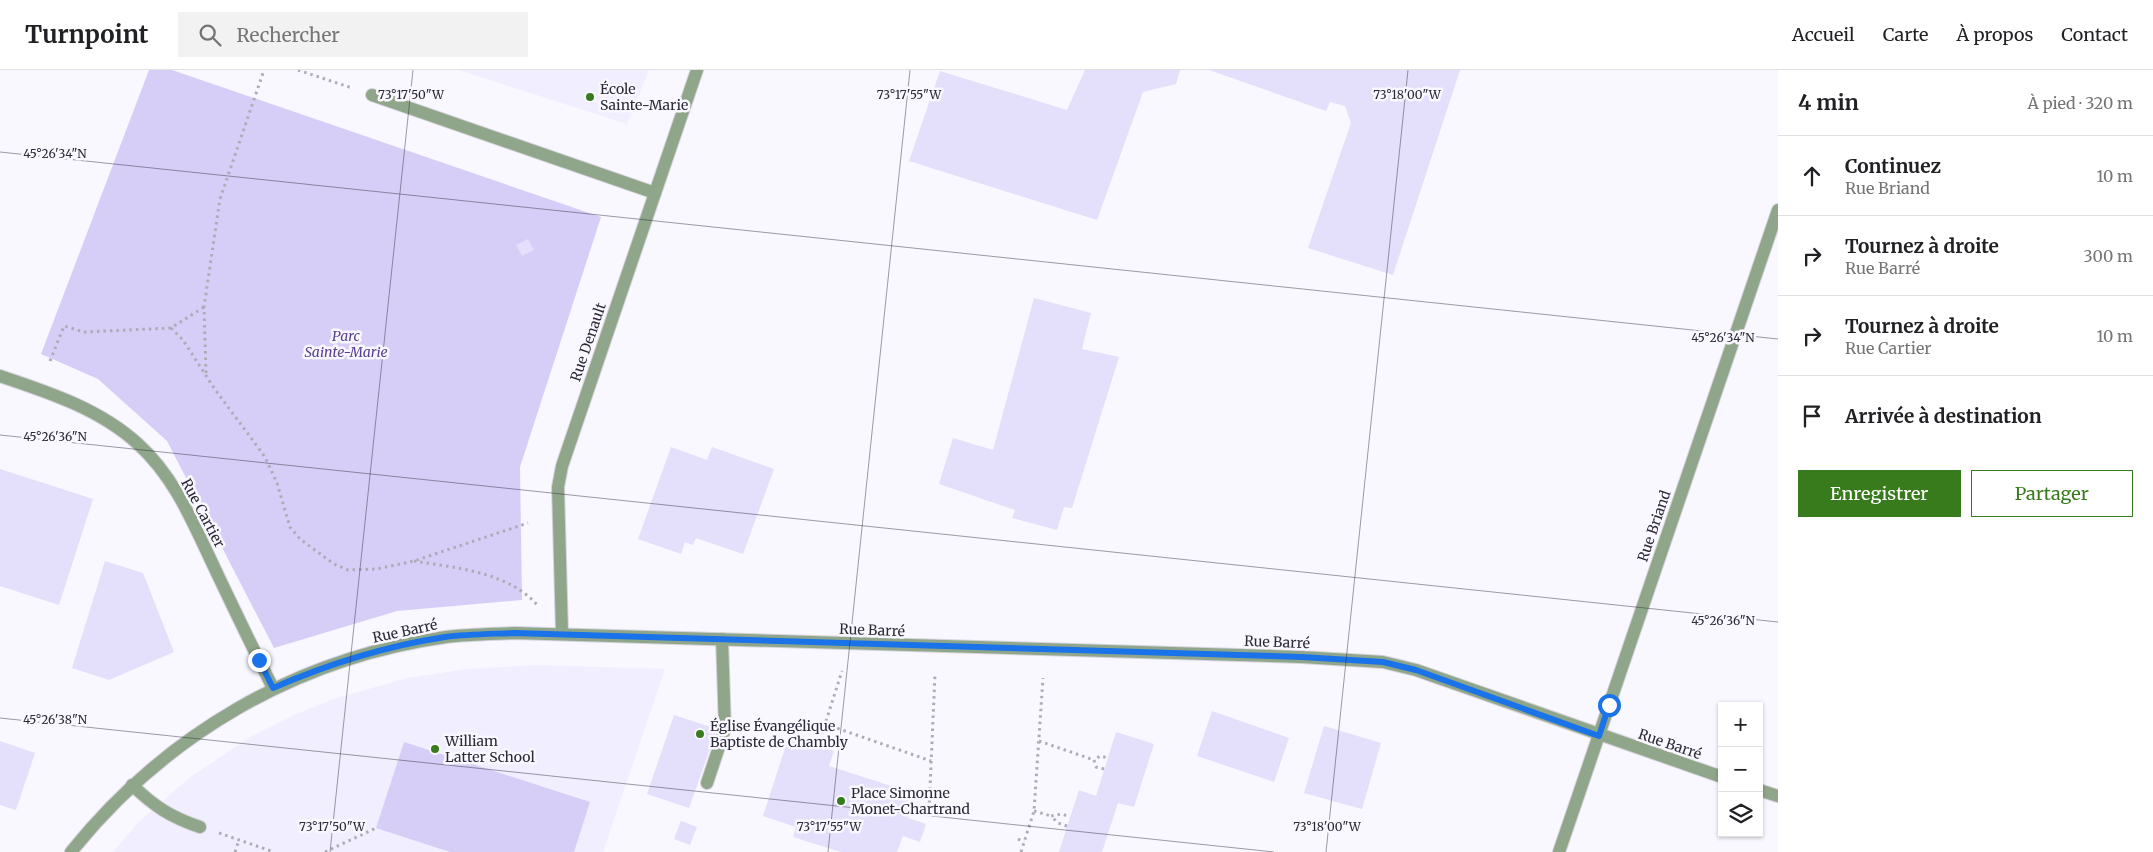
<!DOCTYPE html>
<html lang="fr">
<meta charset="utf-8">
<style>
body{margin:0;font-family:Merriweather,serif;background:#f2f2f2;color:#202124}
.controls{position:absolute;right:15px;bottom:15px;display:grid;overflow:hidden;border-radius:0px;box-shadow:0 1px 4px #0004}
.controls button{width:45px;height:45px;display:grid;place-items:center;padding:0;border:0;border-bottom:1px solid #e0e0e0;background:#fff;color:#202124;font:25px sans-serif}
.stop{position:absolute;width:15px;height:15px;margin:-11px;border:4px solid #1a73e8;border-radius:50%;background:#fff}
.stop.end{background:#1a73e8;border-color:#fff;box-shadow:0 1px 5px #0008}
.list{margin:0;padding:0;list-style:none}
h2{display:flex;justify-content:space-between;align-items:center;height:65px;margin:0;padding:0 20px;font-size:21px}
h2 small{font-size:16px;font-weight:400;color:#757577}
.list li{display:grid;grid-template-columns:32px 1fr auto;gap:15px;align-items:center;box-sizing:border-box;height:80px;padding:0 20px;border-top:1px solid #e0e0e0}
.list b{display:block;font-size:19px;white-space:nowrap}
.list p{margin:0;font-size:16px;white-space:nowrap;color:#757577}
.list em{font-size:16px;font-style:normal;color:#757577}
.actions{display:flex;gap:10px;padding:15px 20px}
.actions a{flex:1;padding:11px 0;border:1px solid #387b1d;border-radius:0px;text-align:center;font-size:18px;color:#387b1d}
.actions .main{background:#387b1d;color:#fff}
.icon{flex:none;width:28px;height:28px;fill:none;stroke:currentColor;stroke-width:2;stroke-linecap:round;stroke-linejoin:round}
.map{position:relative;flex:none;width:1778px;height:782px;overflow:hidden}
header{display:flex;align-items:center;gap:30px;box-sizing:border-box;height:70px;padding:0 25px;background:#fff;border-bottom:1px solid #e0e0e0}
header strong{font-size:24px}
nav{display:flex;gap:28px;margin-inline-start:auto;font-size:18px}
.search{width:350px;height:45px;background:#f2f2f2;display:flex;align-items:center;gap:12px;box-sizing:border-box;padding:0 18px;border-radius:0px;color:#757577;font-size:19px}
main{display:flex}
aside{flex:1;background:#fff}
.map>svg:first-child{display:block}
.built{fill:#f1eeff}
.green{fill:#d7cef8}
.building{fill:#e4dffa}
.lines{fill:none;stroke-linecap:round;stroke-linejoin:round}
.lane-casing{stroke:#d4d2db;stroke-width:14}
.street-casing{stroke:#d4d2db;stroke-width:14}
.path{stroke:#aeacb5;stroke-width:3;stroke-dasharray:2.5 4;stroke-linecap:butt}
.lane{stroke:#90a68a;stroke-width:12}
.street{stroke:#90a68a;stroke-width:12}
.route{stroke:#1a73e8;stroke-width:6}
.ticks{fill:none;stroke:#2b2935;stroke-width:1;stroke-opacity:0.45}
.poi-dot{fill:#387b1d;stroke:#f9f7ff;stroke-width:2}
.labels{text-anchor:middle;stroke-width:5;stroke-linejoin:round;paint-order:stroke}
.poi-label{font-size:14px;fill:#2b2935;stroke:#f9f7ff;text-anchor:start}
.park-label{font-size:14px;font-style:italic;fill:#583e91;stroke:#f9f7ff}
.street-label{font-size:14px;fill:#2b2935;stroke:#f9f7ff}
.ticks-label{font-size:12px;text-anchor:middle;fill:#2b2935;stroke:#f9f7ff;stroke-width:5;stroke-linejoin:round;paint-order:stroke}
</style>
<header>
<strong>Turnpoint</strong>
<div class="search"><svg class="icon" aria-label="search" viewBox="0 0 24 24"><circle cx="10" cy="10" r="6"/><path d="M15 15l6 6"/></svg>Rechercher</div>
<nav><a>Accueil</a><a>Carte</a><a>À propos</a><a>Contact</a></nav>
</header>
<main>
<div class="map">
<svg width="1778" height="782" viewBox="0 0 1778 782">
<rect width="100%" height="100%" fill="#f9f7ff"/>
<g class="built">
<path d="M459 0H649L627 54Z"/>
<path d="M536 595 665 599 603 782H113L138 753 189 708 250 667 292 646 333 629 408 608 468 599Z"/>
</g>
<g class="green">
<path d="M149 0H172L601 147 520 397 522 530 397 541 274 578 167 371 98 309 41 284Z"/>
<path d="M404 672 590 732 574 782H450L376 758Z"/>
</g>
<g class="building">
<path d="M1085 0H1180L1176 14 1143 22 1097 150 909 91 940 1 1067 40Z"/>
<path d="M1209 0H1460L1393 205 1308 178 1351 53 1345 36 1330 32 1326 41Z"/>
<path d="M528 169 534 180 522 186 516 175Z"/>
<path d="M1034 228 1091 243 1082 279 1119 287 1072 438 1064 437 1057 460 1012 448 1015 440 939 414 953 368 993 380Z"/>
<path d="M671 377 707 390 712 377 774 399 743 484 696 468 693 475 685 472 681 484 638 469Z"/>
<path d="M0 399 93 429 59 535 0 516Z"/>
<path d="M105 491 143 503 174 582 109 610 72 598Z"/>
<path d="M1212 641 1289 668 1274 712 1197 686Z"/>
<path d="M674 645 717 659 689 738 647 724Z"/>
<path d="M1324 656 1381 673 1362 739 1304 723Z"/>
<path d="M1116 662 1154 674 1134 737 1118 733 1102 782H1059L1079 720 1096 726Z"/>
<path d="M789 666 834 681 829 696 916 724 908 748 926 754 920 772 903 766 897 782H841L793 767 796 757 763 746Z"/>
<path d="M0 671 35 683 16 740 0 735Z"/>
<path d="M681 751 697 757 690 775 674 769Z"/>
</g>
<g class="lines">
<g class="lane-casing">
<g id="lane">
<path d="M372 25 655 123"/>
<path d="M707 713 725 659 722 569"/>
<path d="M132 715C154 736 170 747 200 757"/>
</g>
</g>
<g class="street-casing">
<g id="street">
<path d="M0 306C48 322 100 339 138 374 175 407 194 455 215 499 234 539 253 579 273 618"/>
<path d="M562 563 558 417 562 396 697 0"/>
<path d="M1759 720 1778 726"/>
<path d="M71 782C165 665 296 588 446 567 469 564 492 564 514 563L1301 587 1383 592 1416 600 1722 707"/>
<path d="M1559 782 1778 140"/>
</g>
</g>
<g class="path">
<path d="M298 0 352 18"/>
<path d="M171 258 183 270 214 318 265 387 277 413 290 457 300 469 334 494 348 500 377 499 414 491 528 453"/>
<path d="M50 291 64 256 84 262 171 258 204 237"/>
<path d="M206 303 204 237 220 129 264 0"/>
<path d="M414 491C457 498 510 502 539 537"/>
<path d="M825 654 931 691"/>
<path d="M1039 671 1094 690"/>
<path d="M818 676 842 601"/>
<path d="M1104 699 1096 697 1094 690 1100 686 1108 688"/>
<path d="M912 737 929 741 935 604"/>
<path d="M929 741 952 743"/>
<path d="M1034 741 1051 746"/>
<path d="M1067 756 1058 753 1051 746 1062 744 1070 747"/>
<path d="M219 763 274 782"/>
<path d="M1018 769 1024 772"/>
<path d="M235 782 239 770"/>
<path d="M325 782 376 758"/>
<path d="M1021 782 1034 741 1043 608"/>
</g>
<use href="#lane" class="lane"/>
<use href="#street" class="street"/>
</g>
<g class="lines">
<path class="route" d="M259 590 273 618C328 594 386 576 445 567 468 564 491 564 514 563L1302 587 1383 592 1416 600 1599 666 1609 635"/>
</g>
<path class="ticks" d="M0 82 1778 269M0 365 1778 552M0 648 1274 782M330 782 413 0M828 782 910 0M1326 782 1408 0"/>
<g class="poi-dot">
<circle cx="590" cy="27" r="5"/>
<circle cx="700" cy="664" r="5"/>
<circle cx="435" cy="679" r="5"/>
<circle cx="841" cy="731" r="5"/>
</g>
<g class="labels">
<g class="poi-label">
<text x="600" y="24">École<tspan x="600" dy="16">Sainte-Marie</tspan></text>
<text x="710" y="661">Église Évangélique<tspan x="710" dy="16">Baptiste de Chambly</tspan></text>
<text x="445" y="676">William<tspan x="445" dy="16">Latter School</tspan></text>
<text x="851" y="728">Place Simonne<tspan x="851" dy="16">Monet-Chartrand</tspan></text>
</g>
<g class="park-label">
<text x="346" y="271">Parc<tspan x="346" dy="16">Sainte-Marie</tspan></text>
</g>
<g class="street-label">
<text transform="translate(588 272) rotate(-71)" y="5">Rue Denault</text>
<text transform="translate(203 443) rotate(62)" y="5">Rue Cartier</text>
<text transform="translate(1654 456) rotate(-71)" y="5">Rue Briand</text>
<text transform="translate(872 560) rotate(2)" y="5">Rue Barré</text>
<text transform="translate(405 561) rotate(-12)" y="5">Rue Barré</text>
<text transform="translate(1277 572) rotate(2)" y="5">Rue Barré</text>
<text transform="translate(1670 674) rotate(19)" y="5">Rue Barré</text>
</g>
</g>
<g class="ticks-label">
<text x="411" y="29">73°17'50"W</text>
<text x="909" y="29">73°17'55"W</text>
<text x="1407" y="29">73°18'00"W</text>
<text x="55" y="88">45°26'34"N</text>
<text x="1723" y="272">45°26'34"N</text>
<text x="55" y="371">45°26'36"N</text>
<text x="1723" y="555">45°26'36"N</text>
<text x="55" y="654">45°26'38"N</text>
<text x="332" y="761">73°17'50"W</text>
<text x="829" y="761">73°17'55"W</text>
<text x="1327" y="761">73°18'00"W</text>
</g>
</svg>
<div class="controls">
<button>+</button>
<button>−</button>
<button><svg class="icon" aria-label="layers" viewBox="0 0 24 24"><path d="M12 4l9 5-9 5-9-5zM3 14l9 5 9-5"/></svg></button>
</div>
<div class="stop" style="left:1609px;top:635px"></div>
<div class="stop end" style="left:259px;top:590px"></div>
</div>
<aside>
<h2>4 min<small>À pied · 320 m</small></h2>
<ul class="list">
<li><svg class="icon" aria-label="ahead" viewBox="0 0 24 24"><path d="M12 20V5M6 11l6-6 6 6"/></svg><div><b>Continuez</b><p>Rue Briand</p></div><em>10 m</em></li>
<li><svg class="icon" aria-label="right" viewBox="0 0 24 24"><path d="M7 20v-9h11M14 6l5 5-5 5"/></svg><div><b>Tournez à droite</b><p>Rue Barré</p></div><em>300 m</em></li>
<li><svg class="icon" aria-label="right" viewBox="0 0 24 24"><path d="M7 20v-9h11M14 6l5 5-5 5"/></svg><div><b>Tournez à droite</b><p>Rue Cartier</p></div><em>10 m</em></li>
<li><svg class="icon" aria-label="arrive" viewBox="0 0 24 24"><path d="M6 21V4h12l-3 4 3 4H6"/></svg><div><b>Arrivée à destination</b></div></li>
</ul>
<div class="actions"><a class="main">Enregistrer</a><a>Partager</a></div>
</aside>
</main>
